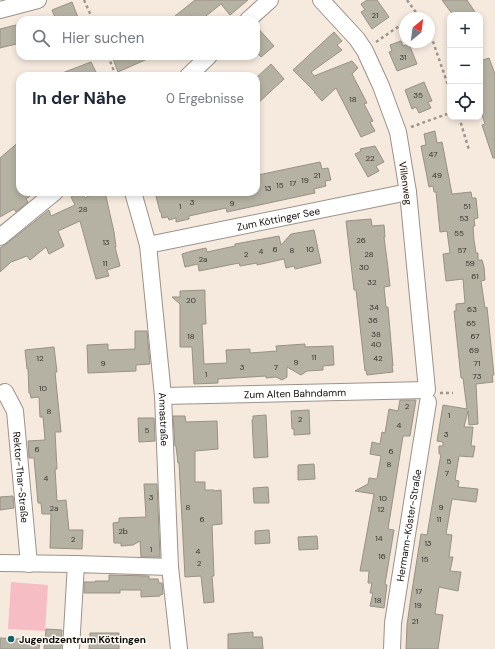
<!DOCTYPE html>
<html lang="de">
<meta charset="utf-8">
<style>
body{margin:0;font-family:"DM Sans",sans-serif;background:#f2f2f3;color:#1f2937}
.controls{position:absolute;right:12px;top:12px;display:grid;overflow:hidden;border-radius:8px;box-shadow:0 2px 6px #0003}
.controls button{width:36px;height:36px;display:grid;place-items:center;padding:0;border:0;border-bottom:1px solid #e0e1e3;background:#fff;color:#1f2937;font:20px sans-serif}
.compass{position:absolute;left:399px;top:12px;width:36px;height:36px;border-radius:50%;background:#fff;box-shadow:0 2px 6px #0003;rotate:29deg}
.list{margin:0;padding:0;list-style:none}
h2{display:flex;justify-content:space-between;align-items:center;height:52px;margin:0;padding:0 16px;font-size:17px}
h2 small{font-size:13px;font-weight:400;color:#747a83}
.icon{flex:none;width:22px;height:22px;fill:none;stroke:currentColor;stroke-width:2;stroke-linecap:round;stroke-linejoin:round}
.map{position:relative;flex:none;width:495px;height:649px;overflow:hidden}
.search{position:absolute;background:#fff;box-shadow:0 2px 6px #0003;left:16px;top:16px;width:244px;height:44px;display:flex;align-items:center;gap:10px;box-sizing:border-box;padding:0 14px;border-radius:12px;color:#747a83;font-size:15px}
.panel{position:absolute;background:#fff;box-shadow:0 2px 6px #0003;left:16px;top:72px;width:244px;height:124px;border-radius:12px}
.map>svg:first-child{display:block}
.green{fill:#f7bdc4}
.building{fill:#b5b1a3;stroke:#979285}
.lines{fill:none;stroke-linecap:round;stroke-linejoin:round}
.minor-casing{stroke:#9d9288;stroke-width:18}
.path{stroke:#9e958d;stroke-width:2.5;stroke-dasharray:3 3;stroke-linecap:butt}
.minor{stroke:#fff;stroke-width:16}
.poi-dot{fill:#126266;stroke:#fef9f4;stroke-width:1.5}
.labels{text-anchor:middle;stroke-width:3;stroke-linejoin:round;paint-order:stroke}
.number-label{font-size:8px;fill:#38352f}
.street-label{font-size:10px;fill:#0f0c08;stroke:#fef9f4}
.poi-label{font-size:10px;font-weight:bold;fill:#0f0c08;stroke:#fef9f4;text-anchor:start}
</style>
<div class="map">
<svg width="495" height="649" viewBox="0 0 495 649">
<rect width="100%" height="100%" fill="#f6eadf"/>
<path class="green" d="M11 582 48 585 45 631 8 629Z"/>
<g class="building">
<path d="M195 0H248L230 15 221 4 201 20H170Z"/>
<path d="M367 0H377L389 17 372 29 361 12 365 10 361 4Z"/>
<path d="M442 0H467L477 15H453Z"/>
<path d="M72 2 79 20H56L52 10Z"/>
<path d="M16 25 20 39V43L0 48V29Z"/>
<path d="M256 26 274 46 261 57 256 52Z"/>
<path d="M334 32 342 41 337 45 342 50 311 72 314 76 352 61 358 68 352 74 367 103 364 104 373 121 370 122 375 131 361 137 336 88 322 101 314 92H315L293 70Z"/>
<path d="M401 41 403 46 409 44 417 64 397 71 389 52 392 51 390 45Z"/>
<path d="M112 56H154L118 72Z"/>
<path d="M489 58 495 74V158H493L482 125 485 124 480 109V61Z"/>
<path d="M91 62 98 76H57V75Z"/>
<path d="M271 64 284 79 256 105V78Z"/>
<path d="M424 82 432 101 428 102 431 108 419 113 416 107 412 109 405 90Z"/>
<path d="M435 131 437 143 442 142 452 194 471 192 472 198H476L478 218 474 219 475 226H473L474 240 476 253H478V260H482L484 267 485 280 481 281 485 308 487 307 494 375H492L493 382 476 384 478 424 469 425 468 411 464 427H473L471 446H475L473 457 459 456 455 480 459 481 458 487 478 489 476 502 452 499 446 534 452 535 449 557H453L450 571 461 572 458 591 439 587 435 614 443 615 438 649H406L407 625 411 597 421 534 427 535 441 454H439V446H443V442L437 441 443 405 467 409 463 378H461L454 311H456V304L465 303 463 279 446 281 443 254 450 253 447 231 440 232 436 192H434L433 186 429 187 421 146 426 145 424 134Z"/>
<path d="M20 141V192H35L26 199 28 202 16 212 14 209 0 217V158Z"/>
<path d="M375 146 384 162 376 166 379 171 368 177 355 154 361 151 360 149Z"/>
<path d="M320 162 322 169 328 168 331 180 325 181 326 186 314 189 315 193 227 212 226 208 189 216V219L176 222V218L169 220 168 217 162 218 161 212H160L156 196 175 192H256V180L259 179 258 175Z"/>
<path d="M81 192H82L85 198 96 192H105L114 232 116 247H115L120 266 107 270 109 276 96 279 80 221 58 231 64 246 49 254 46 247 30 260 27 256 11 262 0 272V248L6 244 49 210 51 216 75 205 71 197Z"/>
<path d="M371 219 372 226 384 225 385 237H384L388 268 390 286 384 287 386 307H388L393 366H392L393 372 367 375 366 370 365 371 356 290H354L346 221Z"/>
<path d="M314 230 321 263 295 269 294 266 286 268 284 259 257 265V263L240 266 239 263 199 271 198 264 185 267 182 254 192 251 206 248 207 252 235 246V244L279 236 281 245 291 234Z"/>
<path d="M205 290V301L206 324H202L204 364 227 363 226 350 250 349V353L277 351 276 346 305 344V347L333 346 334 365 323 366V370L307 371 301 375 287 367V377L282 380 276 377 266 378V376L218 379V383L194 384 192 347H180V304L172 297H180V291Z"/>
<path d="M135 331H147L150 364 136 365V371L88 373 87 345 108 344V350L135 349Z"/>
<path d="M54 347 57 372H55L61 432H55L57 469H55L57 501 66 500 69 530H83L82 549 50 548 51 514H42L41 503H38L34 458H29L28 441 45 440 43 417H40L39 397 31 398 30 393H29L28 369H27L25 350Z"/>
<path d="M400 400H416L410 436H403L388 529 394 530 385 584 387 585 384 608 370 606 373 593H370L372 583H368L369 571H360L374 494 355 491 368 484 369 478 377 479 381 456 370 454 372 442 380 444 382 432 385 433 389 409 398 411Z"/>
<path d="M309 410 310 434 294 435V429H292L291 411Z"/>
<path d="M266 415 268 457 254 458 252 420H253V416Z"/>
<path d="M173 416H185L186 422 217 421 218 449 195 451V482H205V490H214V491L221 490 222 524 212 525 214 576H212L214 602 204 603 201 576 185 577 179 463H178L176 446H175Z"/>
<path d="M138 418H154L155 441 139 442Z"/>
<path d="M314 464 315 479 298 480V465Z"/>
<path d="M144 484H157L160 557H141L140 541 133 545 121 546V543H114L113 523 119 522V518L146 517Z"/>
<path d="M268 487 269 503H254L253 488Z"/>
<path d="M13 496 14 508 0 510V497Z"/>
<path d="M269 530 270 543 255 544V531Z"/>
<path d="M317 536 318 549 299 550 298 537Z"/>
<path d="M109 575 149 576V579H158L159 583H162L163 594 160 595V596L141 597V590H120V593H84V582H95V581H109Z"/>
<path d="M46 629 62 630 61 649H44Z"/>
<path d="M253 632V637H262L263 649H228V634Z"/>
<path d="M90 633H119V649H89Z"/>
<path d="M0 638 40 640 39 649H0Z"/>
</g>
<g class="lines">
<g class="minor-casing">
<g id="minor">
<path d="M0 10 38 0"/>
<path d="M248 20 270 0"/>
<path d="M188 76 209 56"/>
<path id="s1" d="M133 192 148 245 163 396 170 567 179 649"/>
<path d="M0 237 55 192"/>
<path id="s2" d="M148 245 408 192"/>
<path id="s3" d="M5 392 15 411 29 564"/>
<path id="s4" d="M163 396 427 390 408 192 398 132 381 86 365 51 357 39 321 0"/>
<path d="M0 563 76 564"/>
<path d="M71 649 76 564 170 567"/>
<path id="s5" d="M392 649 393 623 428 402"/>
</g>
</g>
<g class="path">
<path d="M84 0 93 20"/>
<path d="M407 0 420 18"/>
<path d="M410 18 417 13"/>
<path d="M429 30 450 91"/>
<path d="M376 42 405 22"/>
<path d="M108 56 116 76"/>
<path d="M459 117 469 150"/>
<path d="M411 127 450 113"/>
<path d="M440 393H453"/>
</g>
<use href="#minor" class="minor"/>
</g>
<circle class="poi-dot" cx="11" cy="639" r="4"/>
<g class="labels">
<g class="number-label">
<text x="375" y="18">21</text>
<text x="403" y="60">31</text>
<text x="418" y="98">35</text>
<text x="353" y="102">18</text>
<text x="433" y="157">47</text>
<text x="370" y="161">22</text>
<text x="317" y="178">21</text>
<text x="437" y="178">49</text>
<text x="305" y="183">19</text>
<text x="293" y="186">17</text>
<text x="280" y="188">15</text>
<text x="268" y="191">13</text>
<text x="192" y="205">3</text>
<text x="232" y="206">9</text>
<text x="180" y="209">1</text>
<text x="467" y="209">51</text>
<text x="83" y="212">28</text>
<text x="464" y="221">53</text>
<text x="459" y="236">55</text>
<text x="361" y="243">26</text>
<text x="106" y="245">13</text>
<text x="275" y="252">6</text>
<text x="310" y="252">10</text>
<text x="292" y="253">8</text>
<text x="462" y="253">57</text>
<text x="261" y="254">4</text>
<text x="246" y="257">2</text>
<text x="369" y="257">28</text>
<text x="203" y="262">2a</text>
<text x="105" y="266">11</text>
<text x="470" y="266">59</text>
<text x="364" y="270">30</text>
<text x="475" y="279">61</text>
<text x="372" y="285">32</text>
<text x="191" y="303">20</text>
<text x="374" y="310">34</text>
<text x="472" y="312">63</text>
<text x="373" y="323">36</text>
<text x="471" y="326">65</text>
<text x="376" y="337">38</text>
<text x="191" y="339">18</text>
<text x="475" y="339">67</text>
<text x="376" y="347">40</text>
<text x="474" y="353">69</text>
<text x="314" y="360">11</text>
<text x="40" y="361">12</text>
<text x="378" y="361">42</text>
<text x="296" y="365">9</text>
<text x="103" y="366">9</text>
<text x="477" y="366">71</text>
<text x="242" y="370">3</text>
<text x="276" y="370">7</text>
<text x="206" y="377">1</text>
<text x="477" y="379">73</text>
<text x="43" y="391">10</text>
<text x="407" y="409">2</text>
<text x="49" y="414">8</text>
<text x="449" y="418">1</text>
<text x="300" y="422">2</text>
<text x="399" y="428">4</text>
<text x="147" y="433">5</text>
<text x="446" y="437">3</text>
<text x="37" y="452">6</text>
<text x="391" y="454">6</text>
<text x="449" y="464">5</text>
<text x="389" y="467">8</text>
<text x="447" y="476">7</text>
<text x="46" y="481">4</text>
<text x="151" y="500">3</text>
<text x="383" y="501">10</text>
<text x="188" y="510">8</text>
<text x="441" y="510">9</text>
<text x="54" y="511">2a</text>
<text x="381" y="512">12</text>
<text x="202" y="522">6</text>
<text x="439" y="522">11</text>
<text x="123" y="534">2b</text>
<text x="379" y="541">14</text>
<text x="73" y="542">2</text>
<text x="428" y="546">13</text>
<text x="151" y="552">1</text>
<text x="198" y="554">4</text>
<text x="382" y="559">16</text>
<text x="425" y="562">15</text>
<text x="199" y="566">2</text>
<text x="419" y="594">17</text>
<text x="378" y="603">18</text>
<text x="418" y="608">19</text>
<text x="415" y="624">21</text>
</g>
<g class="street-label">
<text transform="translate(406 183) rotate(82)" y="4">Villenweg</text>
<text dy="4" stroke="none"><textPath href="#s2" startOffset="133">Zum Köttinger See</textPath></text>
<text dy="4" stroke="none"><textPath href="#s4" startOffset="132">Zum Alten Bahndamm</textPath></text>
<text dy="4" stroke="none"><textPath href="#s1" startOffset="230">Annastraße</textPath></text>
<text dy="4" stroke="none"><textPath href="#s3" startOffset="88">Rektor-Thar-Straße</textPath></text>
<text dy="4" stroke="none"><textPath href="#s5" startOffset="125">Hermann-Köster-Straße</textPath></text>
</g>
<g class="poi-label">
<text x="19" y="643">Jugendzentrum Köttingen</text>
</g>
</g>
</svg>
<div class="controls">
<button>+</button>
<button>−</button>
<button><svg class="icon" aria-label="locate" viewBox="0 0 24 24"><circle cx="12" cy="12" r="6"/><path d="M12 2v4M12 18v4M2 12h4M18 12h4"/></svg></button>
</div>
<svg class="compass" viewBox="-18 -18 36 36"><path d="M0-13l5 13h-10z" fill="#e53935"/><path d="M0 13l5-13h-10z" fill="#747a83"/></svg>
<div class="search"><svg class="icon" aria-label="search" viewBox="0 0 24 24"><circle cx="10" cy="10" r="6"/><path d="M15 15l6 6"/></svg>Hier suchen</div>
<section class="panel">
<h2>In der Nähe<small>0 Ergebnisse</small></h2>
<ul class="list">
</ul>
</section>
</div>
